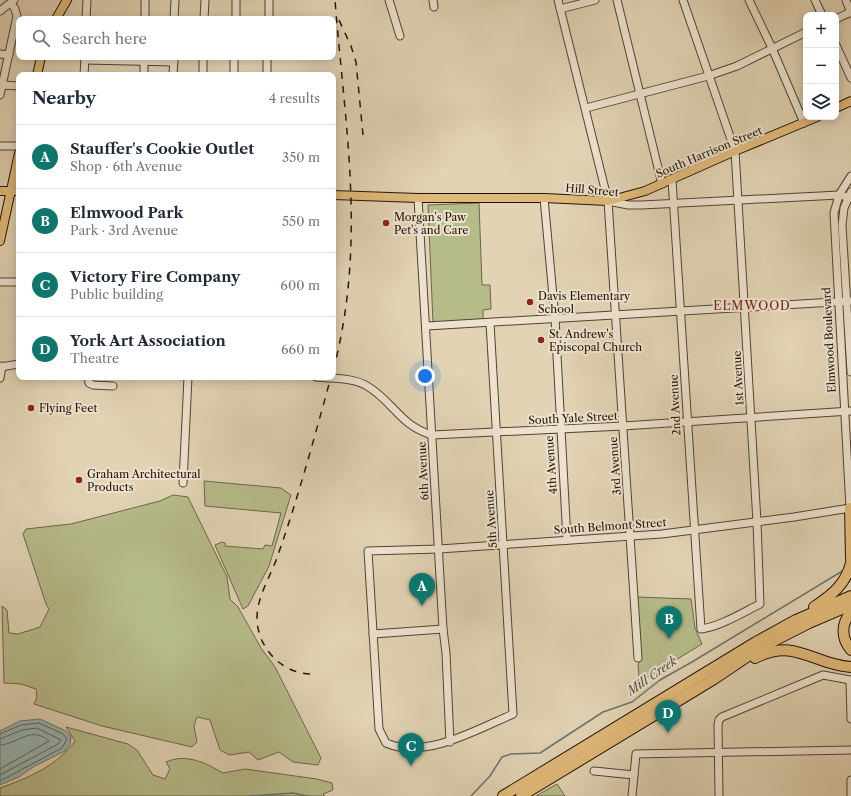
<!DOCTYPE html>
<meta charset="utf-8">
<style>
body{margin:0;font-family:"Libre Caslon Text",serif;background:#f2f2f3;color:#1f2937}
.controls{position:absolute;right:12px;top:12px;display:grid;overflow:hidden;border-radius:8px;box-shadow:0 2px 10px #0003}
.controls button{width:36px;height:36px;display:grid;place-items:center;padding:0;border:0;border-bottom:1px solid #e0e1e3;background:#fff;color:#1f2937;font:20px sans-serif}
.you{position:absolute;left:425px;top:376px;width:14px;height:14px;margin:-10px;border:3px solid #fff;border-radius:50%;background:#1a73e8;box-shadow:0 0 0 6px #1a73e833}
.badge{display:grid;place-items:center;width:26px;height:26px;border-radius:50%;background:#0f766e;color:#fff;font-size:13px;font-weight:700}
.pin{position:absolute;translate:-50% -33px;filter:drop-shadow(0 1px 2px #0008)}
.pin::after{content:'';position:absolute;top:21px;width:14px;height:12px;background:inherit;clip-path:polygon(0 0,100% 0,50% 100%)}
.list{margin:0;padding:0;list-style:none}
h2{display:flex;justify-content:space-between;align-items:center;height:52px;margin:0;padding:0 16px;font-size:17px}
h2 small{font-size:13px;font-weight:400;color:#747a83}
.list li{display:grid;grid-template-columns:26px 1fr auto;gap:12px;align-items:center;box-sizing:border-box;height:64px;padding:0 16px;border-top:1px solid #e0e1e3}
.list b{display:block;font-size:15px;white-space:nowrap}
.list p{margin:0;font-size:13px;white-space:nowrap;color:#747a83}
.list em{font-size:13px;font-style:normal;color:#747a83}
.icon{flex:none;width:22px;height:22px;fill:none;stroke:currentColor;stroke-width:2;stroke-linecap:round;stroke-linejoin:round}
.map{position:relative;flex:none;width:851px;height:796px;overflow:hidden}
.search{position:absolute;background:#fff;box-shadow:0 2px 10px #0003;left:16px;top:16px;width:320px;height:44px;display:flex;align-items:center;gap:10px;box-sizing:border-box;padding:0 14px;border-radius:8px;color:#747a83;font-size:15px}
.panel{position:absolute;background:#fff;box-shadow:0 2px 10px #0003;left:16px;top:72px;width:320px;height:308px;border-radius:8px}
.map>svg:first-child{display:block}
.green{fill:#b6bb8a;stroke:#6c6748}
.water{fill:#97b6b6;stroke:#697570}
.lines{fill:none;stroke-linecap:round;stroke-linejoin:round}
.shore{stroke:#5d645e;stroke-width:1}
.stream{stroke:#697570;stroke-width:1.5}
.minor-casing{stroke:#524332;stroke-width:9}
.major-casing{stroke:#231307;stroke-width:10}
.highway-casing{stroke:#231307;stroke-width:12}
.minor{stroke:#ece2ce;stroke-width:7}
.major{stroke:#e0ba7a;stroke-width:8}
.highway{stroke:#e0ba7a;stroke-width:10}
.rail{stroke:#231307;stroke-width:1.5;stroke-dasharray:7 7;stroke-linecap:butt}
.poi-dot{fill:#8f2418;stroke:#ece2ce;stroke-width:1.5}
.labels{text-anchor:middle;stroke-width:4;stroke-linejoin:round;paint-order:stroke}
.street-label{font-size:11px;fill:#231307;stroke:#ece2ce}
.poi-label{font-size:11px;fill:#231307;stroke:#ece2ce;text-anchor:start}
.neighbourhood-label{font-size:12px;letter-spacing:1px;fill:#7a1f14;stroke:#ece2ce}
.water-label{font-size:12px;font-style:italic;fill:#4c4c44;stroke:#ece2ce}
</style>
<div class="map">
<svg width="851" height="796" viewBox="0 0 851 796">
<rect width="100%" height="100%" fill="#e1d3b4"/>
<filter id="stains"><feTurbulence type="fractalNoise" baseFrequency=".005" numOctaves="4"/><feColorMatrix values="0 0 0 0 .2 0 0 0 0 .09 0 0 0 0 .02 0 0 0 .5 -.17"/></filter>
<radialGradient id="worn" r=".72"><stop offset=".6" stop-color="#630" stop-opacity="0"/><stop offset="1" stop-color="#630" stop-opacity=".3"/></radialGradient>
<g class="green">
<path d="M479 203 482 285H490L491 309 483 310V321L433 323 428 205Z"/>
<path d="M204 481 281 488 291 495 269 566 248 606 243 609 215 545 222 542 225 543V546L263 549 265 545 272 546 281 513 205 506Z"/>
<path d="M173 495 188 497 227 577 230 599 238 607 261 648 275 667 321 758 318 765 293 762 279 752 258 760 249 752 229 755 220 750 210 720 197 717 194 726 197 742 192 747 102 726 34 704 37 697 36 689 21 684 4 683 2 606 7 610 9 633 18 634 40 627 49 609 46 604 23 534 26 529 71 524 160 501Z"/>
<path d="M637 597 691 599 695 628 702 644 648 677 639 678 638 664 642 659 639 651Z"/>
<path d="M66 727 128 744 137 750 153 775 165 779 170 769 166 762C186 753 206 763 223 773L245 769 317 779 332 783 333 790 323 794 325 796H0V788C28 778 57 766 75 741Z"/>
<path d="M557 784 565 796H536Z"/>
</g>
<path class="water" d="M40 719 66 731 71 737 70 744 65 751 33 767 19 777 0 785V731L20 721Z"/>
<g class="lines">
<g class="shore">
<path d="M0 734 21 725 39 723 63 734 67 739 62 748 0 781"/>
<path d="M0 739 22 730 37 728 61 740 58 744 0 775"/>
<path d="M0 745C19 744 30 725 49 741L0 769"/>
</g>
<g class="stream">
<path d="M250 796 293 793 307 796"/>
<path d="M471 796 490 776 502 757 511 754 540 753 603 712 632 702 660 680 692 662 844 570"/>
</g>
<g class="minor-casing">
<g id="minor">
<path d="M145 0V19"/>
<path d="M389 0 400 36"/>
<path d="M433 0 434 7"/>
<path d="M558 0 608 201 638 658"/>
<path d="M617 0 662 184"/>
<path d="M749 0 772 48 804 123"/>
<path d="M815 0 822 15"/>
<path d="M846 0 851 13"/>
<path d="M560 9 595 0"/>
<path d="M0 11 14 0"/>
<path d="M86 19 87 0"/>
<path d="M174 19 175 0"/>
<path d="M204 19 205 0"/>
<path d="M236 19V0"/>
<path d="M269 19V0"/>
<path d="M836 19 851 12"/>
<path d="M836 45 851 78"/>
<path d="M0 54 9 55"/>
<path d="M85 60 174 62"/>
<path d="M84 75 85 57"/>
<path d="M144 75V57"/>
<path d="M173 75 174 57"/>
<path d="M203 75V57"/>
<path d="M234 75V57"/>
<path d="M267 75V57"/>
<path d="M0 85 19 86"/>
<path d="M0 95 17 16 15 9 11 3"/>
<path d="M586 108 708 76 737 66 806 32"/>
<path d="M0 146H19"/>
<path d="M672 180 701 629C719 627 744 612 760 604L757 522 735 151 683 0"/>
<path d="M851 192 844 208 842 225 851 372"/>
<path d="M418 198 443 629 446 653 450 742"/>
<path d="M544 198 555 318 567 540"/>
<path d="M608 201 628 205H642L839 195 848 197"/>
<path d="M0 282H19"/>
<path d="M490 323C497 453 506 583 513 714 478 729 425 760 386 743L379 729 368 551 439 549 662 534 794 517 850 508 834 213 839 195 851 176"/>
<path d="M427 326 851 301"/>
<path d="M0 367 19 364"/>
<path d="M88 377 89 383 93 385 113 386"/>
<path d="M316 377C332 379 352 377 367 386 393 401 399 425 432 435L623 426 851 411"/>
<path d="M0 378 2 366"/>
<path d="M183 483 188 377"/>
<path d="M373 634 443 629"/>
<path d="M594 771 634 775"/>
<path d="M632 796 636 754 851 750"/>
<path d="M719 796 718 725 719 720 722 717 823 675 850 680 851 719"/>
<path d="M851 796V780"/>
</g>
</g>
<g class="major-casing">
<g id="major">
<path d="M56 19 67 0"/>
<path d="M37 75 41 57"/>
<path d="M836 108 851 101"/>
<path d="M0 191H19"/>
<path d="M333 195 418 198H544L608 201 645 191 735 151 817 117"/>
<path d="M0 241 19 153"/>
</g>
</g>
<g class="highway-casing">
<g id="highway">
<path d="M850 508 851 559"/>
<path d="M814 607C832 595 846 584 851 563"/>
<path d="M851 612C841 624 841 638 851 650"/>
<path d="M755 658C796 637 813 665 851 667"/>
<path d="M503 796 756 642 796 620 851 596"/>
<path d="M521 796 714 679 760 648 809 623 851 605"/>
</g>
</g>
<use href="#minor" class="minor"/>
<use href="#major" class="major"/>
<use href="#highway" class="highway"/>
<g class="rail">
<path d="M339 20 351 46 356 62 363 135"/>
<path d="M333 371C367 243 345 129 335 0"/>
<path d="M310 674C282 673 259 649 257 621 256 596 272 575 279 552 299 495 315 435 331 377"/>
</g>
</g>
<g class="poi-dot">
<circle cx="386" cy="223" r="4"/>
<circle cx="530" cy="302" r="4"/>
<circle cx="541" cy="340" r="4"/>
<circle cx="31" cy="408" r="4"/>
<circle cx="79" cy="480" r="4"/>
</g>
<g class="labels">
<g class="street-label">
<text transform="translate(709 152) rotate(-23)" y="4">South Harrison Street</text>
<text transform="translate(592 190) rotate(5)" y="4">Hill Street</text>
<text transform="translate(829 340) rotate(-93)" y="4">Elmwood Boulevard</text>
<text transform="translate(738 378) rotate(-93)" y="4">1st Avenue</text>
<text transform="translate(675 405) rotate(-93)" y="4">2nd Avenue</text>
<text transform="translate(573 418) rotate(-3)" y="4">South Yale Street</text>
<text transform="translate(551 465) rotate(-94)" y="4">4th Avenue</text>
<text transform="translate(615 466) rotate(-94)" y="4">3rd Avenue</text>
<text transform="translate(423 471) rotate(-93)" y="4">6th Avenue</text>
<text transform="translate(491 519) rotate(-94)" y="4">5th Avenue</text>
<text transform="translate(610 526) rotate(-4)" y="4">South Belmont Street</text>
</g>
<g class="poi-label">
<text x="394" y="221">Morgan's Paw<tspan x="394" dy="13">Pet's and Care</tspan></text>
<text x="538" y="300">Davis Elementary<tspan x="538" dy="13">School</tspan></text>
<text x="549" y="338">St. Andrew's<tspan x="549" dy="13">Episcopal Church</tspan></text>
<text x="39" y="412">Flying Feet</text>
<text x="87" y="478">Graham Architectural<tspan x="87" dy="13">Products</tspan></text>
</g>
<g class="neighbourhood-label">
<text x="752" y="310">ELMWOOD</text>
</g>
<g class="water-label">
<text transform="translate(652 676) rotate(-35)" y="4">Mill Creek</text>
</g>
</g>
<rect width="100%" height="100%" filter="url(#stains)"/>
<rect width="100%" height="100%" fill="url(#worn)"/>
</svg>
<div class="controls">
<button>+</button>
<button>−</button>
<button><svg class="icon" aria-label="layers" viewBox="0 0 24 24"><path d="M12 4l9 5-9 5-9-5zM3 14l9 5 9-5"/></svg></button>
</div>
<div class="you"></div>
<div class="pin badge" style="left:422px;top:606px">A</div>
<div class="pin badge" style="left:669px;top:639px">B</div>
<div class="pin badge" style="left:411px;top:766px">C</div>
<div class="pin badge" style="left:668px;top:733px">D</div>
<div class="search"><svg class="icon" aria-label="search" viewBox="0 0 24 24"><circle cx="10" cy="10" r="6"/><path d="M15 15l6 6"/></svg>Search here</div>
<section class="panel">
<h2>Nearby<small>4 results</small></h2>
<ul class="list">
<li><span class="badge">A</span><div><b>Stauffer's Cookie Outlet</b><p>Shop · 6th Avenue</p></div><em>350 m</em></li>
<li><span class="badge">B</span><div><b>Elmwood Park</b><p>Park · 3rd Avenue</p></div><em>550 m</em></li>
<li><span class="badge">C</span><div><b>Victory Fire Company</b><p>Public building</p></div><em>600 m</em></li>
<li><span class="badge">D</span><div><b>York Art Association</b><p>Theatre</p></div><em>660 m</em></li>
</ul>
</section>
</div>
